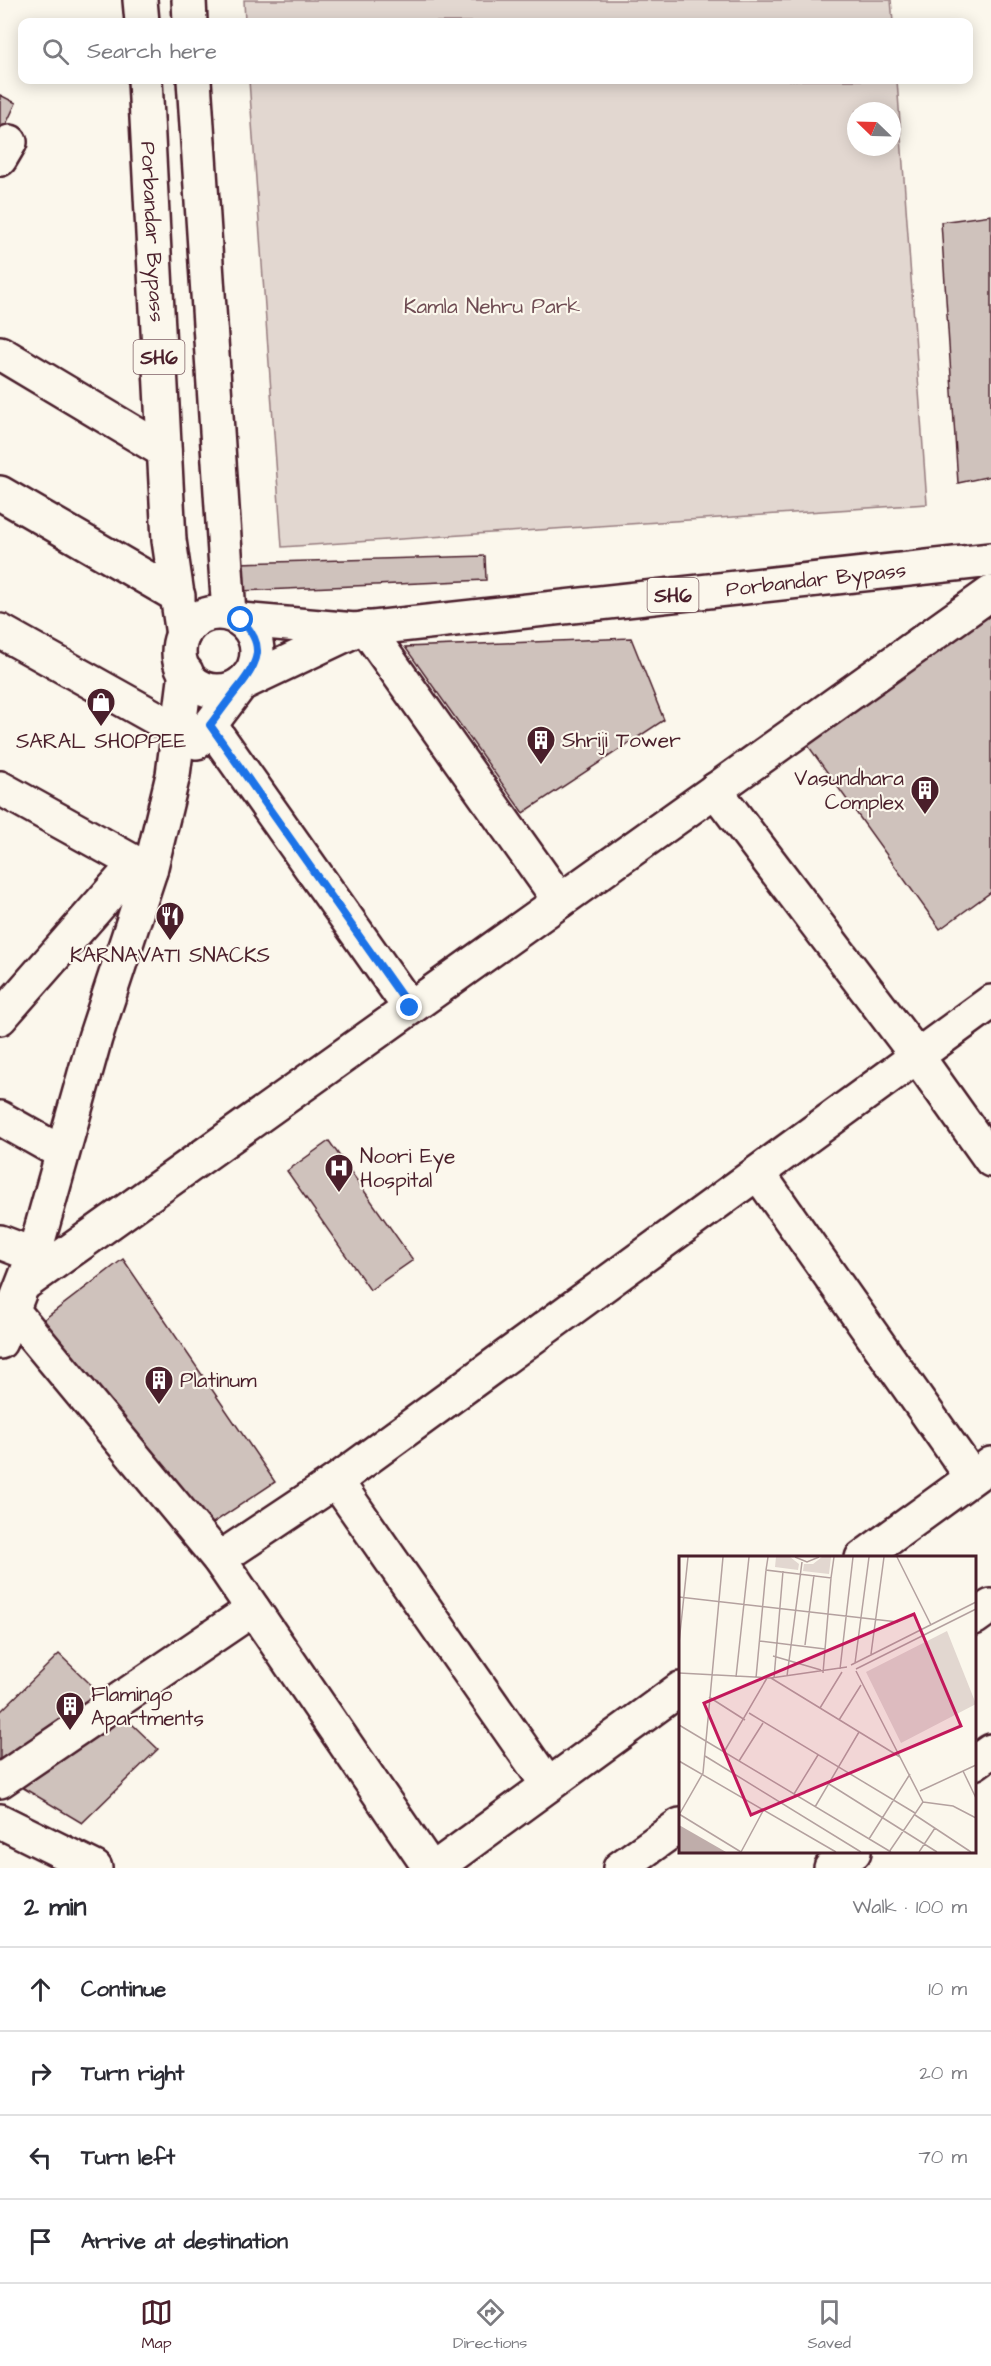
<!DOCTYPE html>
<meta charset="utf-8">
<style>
body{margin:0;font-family:"Architects Daughter",sans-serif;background:#f2f2f3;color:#2b2b33}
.compass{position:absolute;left:847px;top:102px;width:54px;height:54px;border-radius:50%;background:#fff;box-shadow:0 3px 15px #0003;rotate:293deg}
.stop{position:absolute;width:18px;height:18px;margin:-14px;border:4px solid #1a73e8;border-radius:50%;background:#fff}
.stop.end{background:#1a73e8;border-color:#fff;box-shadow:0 2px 6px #0008}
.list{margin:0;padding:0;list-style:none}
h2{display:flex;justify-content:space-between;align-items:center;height:78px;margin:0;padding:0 24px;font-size:26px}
h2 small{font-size:20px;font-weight:400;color:#7c7c81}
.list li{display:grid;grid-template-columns:39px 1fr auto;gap:18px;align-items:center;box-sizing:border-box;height:84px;padding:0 24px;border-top:2px solid #e1e1e2}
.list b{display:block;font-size:22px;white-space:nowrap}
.list em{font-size:20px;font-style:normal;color:#7c7c81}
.icon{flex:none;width:33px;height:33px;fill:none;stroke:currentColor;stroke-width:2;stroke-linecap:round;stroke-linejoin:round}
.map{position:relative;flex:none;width:991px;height:1868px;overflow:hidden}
.search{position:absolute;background:#fff;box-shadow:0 3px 15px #0003;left:18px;right:18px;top:18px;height:66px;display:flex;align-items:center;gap:15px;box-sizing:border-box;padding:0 21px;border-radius:12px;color:#7c7c81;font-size:22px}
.sheet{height:414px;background:#fff}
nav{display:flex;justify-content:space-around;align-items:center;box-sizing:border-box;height:84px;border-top:2px solid #e1e1e2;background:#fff;font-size:16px;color:#7c7c81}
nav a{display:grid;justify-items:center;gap:3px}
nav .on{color:#4a1f2b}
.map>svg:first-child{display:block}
.green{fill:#e2d7d0;stroke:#967b7e;stroke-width:1.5;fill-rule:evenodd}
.building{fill:#cfc2bc;stroke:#4a1f2b;stroke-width:1.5}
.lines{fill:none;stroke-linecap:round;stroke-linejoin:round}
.street-casing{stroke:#4a1f2b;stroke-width:38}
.secondary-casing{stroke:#4a1f2b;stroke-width:38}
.primary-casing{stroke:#4a1f2b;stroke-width:38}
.street{stroke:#fbf7ec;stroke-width:33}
.secondary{stroke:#fbf7ec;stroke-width:33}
.primary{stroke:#fbf7ec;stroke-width:33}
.route{stroke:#1a73e8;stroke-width:8}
.labels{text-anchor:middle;stroke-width:4.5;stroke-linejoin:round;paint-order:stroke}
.shield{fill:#fbf7ec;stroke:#7f6065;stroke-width:1.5}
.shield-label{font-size:20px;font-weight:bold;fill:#4a1f2b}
.street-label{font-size:21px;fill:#4a1f2b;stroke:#fbf7ec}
.park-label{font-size:21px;fill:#704d54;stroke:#fbf7ec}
.poi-label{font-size:21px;fill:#4a1f2b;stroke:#fbf7ec;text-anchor:start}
.inset-road{fill:none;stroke:#b4a19f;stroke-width:1.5}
.view{fill:#c2185b;fill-opacity:0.15;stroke:#c2185b;stroke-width:3}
.inset-edge{fill:none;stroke:#4a1f2b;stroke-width:3}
</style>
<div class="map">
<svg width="991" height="1868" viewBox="0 0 991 1868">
<rect width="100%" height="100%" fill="#fbf7ec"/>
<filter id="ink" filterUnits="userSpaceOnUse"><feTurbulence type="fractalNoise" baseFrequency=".0167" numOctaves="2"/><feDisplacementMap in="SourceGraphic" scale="12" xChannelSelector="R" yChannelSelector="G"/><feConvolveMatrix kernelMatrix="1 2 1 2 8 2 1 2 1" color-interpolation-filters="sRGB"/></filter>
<g filter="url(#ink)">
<g class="green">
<path d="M244 0H891L893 22H245Z"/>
<path d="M249 80H897L927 504 282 547ZM856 111H892V147H856Z"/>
</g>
<g class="building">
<path d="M0 95 16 103 0 137Z"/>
<path d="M991 215V476L958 483 941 222Z"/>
<path d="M485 556 486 580 241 591 240 563Z"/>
<path d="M991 612V892L940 929 804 740Z"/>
<path d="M631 638 664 720 523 813 405 647Z"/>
<path d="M329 1141 413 1260 370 1290 287 1171Z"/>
<path d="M123 1259 275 1482 198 1533 34 1327Z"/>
<path d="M59 1654 158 1749 82 1823 0 1774V1712Z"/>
</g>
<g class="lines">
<g class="street-casing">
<g id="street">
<path d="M0 159 10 142"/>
<path d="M0 353 164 451"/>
<path d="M0 493 178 596"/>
<path d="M0 631 179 731"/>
<path d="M0 788 150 871"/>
<path d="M715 790 917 1056 991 1160"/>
<path d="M0 1018 136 863"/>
<path d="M0 1118 62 1153"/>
<path d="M758 1173 972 1477"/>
<path d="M0 1242 34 1255"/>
<path d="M13 1311 219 1559 430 1868"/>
<path d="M336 1481 548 1785"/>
<path d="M219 1559 336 1481 991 1002"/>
<path d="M974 1618 991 1606"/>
<path d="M974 1763 991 1751"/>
<path d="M0 1781 253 1609"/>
<path d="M0 1821 95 1868"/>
<path d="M620 1868 680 1825"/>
<path d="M831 1868 854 1852"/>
</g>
</g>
<g class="secondary-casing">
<g id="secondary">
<path d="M366 628 560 901"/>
<path d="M210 725 410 1008"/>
<path d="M197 742 241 684"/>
<path d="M24 1284 991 593"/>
<path d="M0 1342 34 1255 95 1038 150 871 173 775 186 672"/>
<path d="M862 1558 991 1464"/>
<path d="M435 1868 680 1689"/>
</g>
</g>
<g class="primary-casing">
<g id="primary">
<path d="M140 0 142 22"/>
<path d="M189 0 190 22"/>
<path id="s1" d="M145 80 169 540 183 635"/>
<path d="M194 80 229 614"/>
<circle cx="218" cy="652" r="39"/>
<path id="s2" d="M241 620 355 630 991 560"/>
<path d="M241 684 353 631"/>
</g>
</g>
<use href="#street" class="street"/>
<use href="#secondary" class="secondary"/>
<use href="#primary" class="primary"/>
</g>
</g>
<g class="lines" filter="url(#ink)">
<path class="route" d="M241 620C266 645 259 662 239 687 229 699 220 712 210 725L410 1008"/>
</g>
<defs>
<g id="shop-pin" transform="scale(1.5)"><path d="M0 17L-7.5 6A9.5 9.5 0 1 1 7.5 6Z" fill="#4a1f2b" stroke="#fbf7ec"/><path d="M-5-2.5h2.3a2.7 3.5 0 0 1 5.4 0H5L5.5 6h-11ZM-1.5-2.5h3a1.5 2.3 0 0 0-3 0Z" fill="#fff"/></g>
<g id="building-pin" transform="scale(1.5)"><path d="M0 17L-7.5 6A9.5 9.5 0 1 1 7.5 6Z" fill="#4a1f2b" stroke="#fbf7ec"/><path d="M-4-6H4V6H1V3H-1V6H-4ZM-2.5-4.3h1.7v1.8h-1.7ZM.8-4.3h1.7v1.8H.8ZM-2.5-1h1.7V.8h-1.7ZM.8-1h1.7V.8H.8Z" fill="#fff"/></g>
<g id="restaurant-pin" transform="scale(1.5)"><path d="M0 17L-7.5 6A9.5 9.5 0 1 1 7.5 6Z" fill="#4a1f2b" stroke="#fbf7ec"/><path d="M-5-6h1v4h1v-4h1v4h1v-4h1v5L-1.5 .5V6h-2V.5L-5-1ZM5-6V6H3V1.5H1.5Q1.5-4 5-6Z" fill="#fff"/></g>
<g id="hospital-pin" transform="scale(1.5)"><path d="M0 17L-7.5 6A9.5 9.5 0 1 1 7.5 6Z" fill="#4a1f2b" stroke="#fbf7ec"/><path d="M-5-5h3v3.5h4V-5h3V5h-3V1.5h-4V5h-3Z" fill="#fff"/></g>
</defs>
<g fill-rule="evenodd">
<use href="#shop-pin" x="101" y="702"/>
<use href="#building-pin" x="541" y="740"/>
<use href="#building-pin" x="925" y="790"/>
<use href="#restaurant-pin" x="170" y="916"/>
<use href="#hospital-pin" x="339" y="1168"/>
<use href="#building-pin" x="159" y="1380"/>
<use href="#building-pin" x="70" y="1706"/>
</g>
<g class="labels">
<g class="shield">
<rect x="133.5" y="340" width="51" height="34" rx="4.5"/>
<rect x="647.5" y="578" width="51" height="34" rx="4.5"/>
</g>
<g class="shield-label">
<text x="159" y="364">SH6</text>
<text x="673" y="602">SH6</text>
</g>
<g class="street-label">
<text dy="7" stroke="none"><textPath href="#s1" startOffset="152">Porbandar Bypass</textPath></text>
<text dy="7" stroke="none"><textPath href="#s2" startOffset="578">Porbandar Bypass</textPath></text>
</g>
<g class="park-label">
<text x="492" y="313">Kamla Nehru Park</text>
</g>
<g class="poi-label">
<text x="562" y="747">Shriji Tower</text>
<text x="101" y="748" text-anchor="middle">SARAL SHOPPEE</text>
<text x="904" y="785" text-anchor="end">Vasundhara<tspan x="904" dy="24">Complex</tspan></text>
<text x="170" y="962" text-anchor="middle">KARNAVATI SNACKS</text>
<text x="360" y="1163">Noori Eye<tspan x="360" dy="24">Hospital</tspan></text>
<text x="180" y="1387">Platinum</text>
<text x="91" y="1701">Flamingo<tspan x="91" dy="24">Apartments</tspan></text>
</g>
</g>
<g transform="translate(679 1556)">
<rect width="297" height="297" fill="#fbf7ec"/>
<path d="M97 1H111L120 8 119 14 96 11ZM143 1H152L150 18 124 15 125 8H134ZM268 75 297 148 222 187 187 116Z" fill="#e2d7d0"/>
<path d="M0 269 47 296H0Z" fill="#bfadaa"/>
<path class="inset-road" d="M89 1 87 14 152 22 155 1M116 1 128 6 140 1M218 1 252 69M0 41 219 66M80 85 146 93M0 87 9 1M126 89 135 19M192 98 205 1M94 100 142 114M176 107 190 1M172 109 297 46M161 113 174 1M177 113 297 53M177 115 244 246 210 296M0 117 92 122 168 111M144 117 152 22M108 120 123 6M57 121 70 1M77 122 87 14M92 122 221 201M95 122 104 15M30 141 66 164M141 152 163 116M70 157 236 257M160 164 182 129M0 169 212 296M45 196 88 122M26 200 182 296M0 205 157 296M60 205 84 167M284 215 297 242M150 228 258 296M241 235 297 209M115 238 139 199M244 246 274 250 297 262M136 251 180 176M0 258 62 296M0 259 24 217 44 1M236 259 292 296M190 283 231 218M62 296 85 253M240 296 256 272"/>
<path class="view" d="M235 58 282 170 72 259 25 147Z"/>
<rect width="297" height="297" class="inset-edge"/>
</g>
</svg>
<svg class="compass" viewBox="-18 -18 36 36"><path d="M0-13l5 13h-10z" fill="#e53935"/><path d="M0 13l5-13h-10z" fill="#7c7c81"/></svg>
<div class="stop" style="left:241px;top:620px"></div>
<div class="stop end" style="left:410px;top:1008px"></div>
<div class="search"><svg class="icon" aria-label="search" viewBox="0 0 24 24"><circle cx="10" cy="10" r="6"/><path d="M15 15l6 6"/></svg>Search here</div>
</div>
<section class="sheet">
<h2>2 min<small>Walk · 100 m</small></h2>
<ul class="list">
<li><svg class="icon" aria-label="ahead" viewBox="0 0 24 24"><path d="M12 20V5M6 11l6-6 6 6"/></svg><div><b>Continue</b></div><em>10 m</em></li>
<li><svg class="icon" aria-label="right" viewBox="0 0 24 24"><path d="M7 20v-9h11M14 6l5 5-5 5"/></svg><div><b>Turn right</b></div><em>20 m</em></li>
<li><svg class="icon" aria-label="left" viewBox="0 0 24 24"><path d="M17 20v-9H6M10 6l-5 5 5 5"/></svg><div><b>Turn left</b></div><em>70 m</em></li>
<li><svg class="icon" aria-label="arrive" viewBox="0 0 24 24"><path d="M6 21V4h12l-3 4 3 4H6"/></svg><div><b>Arrive at destination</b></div></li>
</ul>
</section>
<nav>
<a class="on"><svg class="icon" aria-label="map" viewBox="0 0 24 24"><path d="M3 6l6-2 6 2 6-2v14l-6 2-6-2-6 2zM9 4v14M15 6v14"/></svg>Map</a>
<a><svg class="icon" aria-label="directions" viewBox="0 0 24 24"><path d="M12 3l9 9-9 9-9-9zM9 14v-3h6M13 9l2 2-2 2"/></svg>Directions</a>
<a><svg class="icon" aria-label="saved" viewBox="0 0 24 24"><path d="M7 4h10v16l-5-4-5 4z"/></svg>Saved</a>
</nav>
